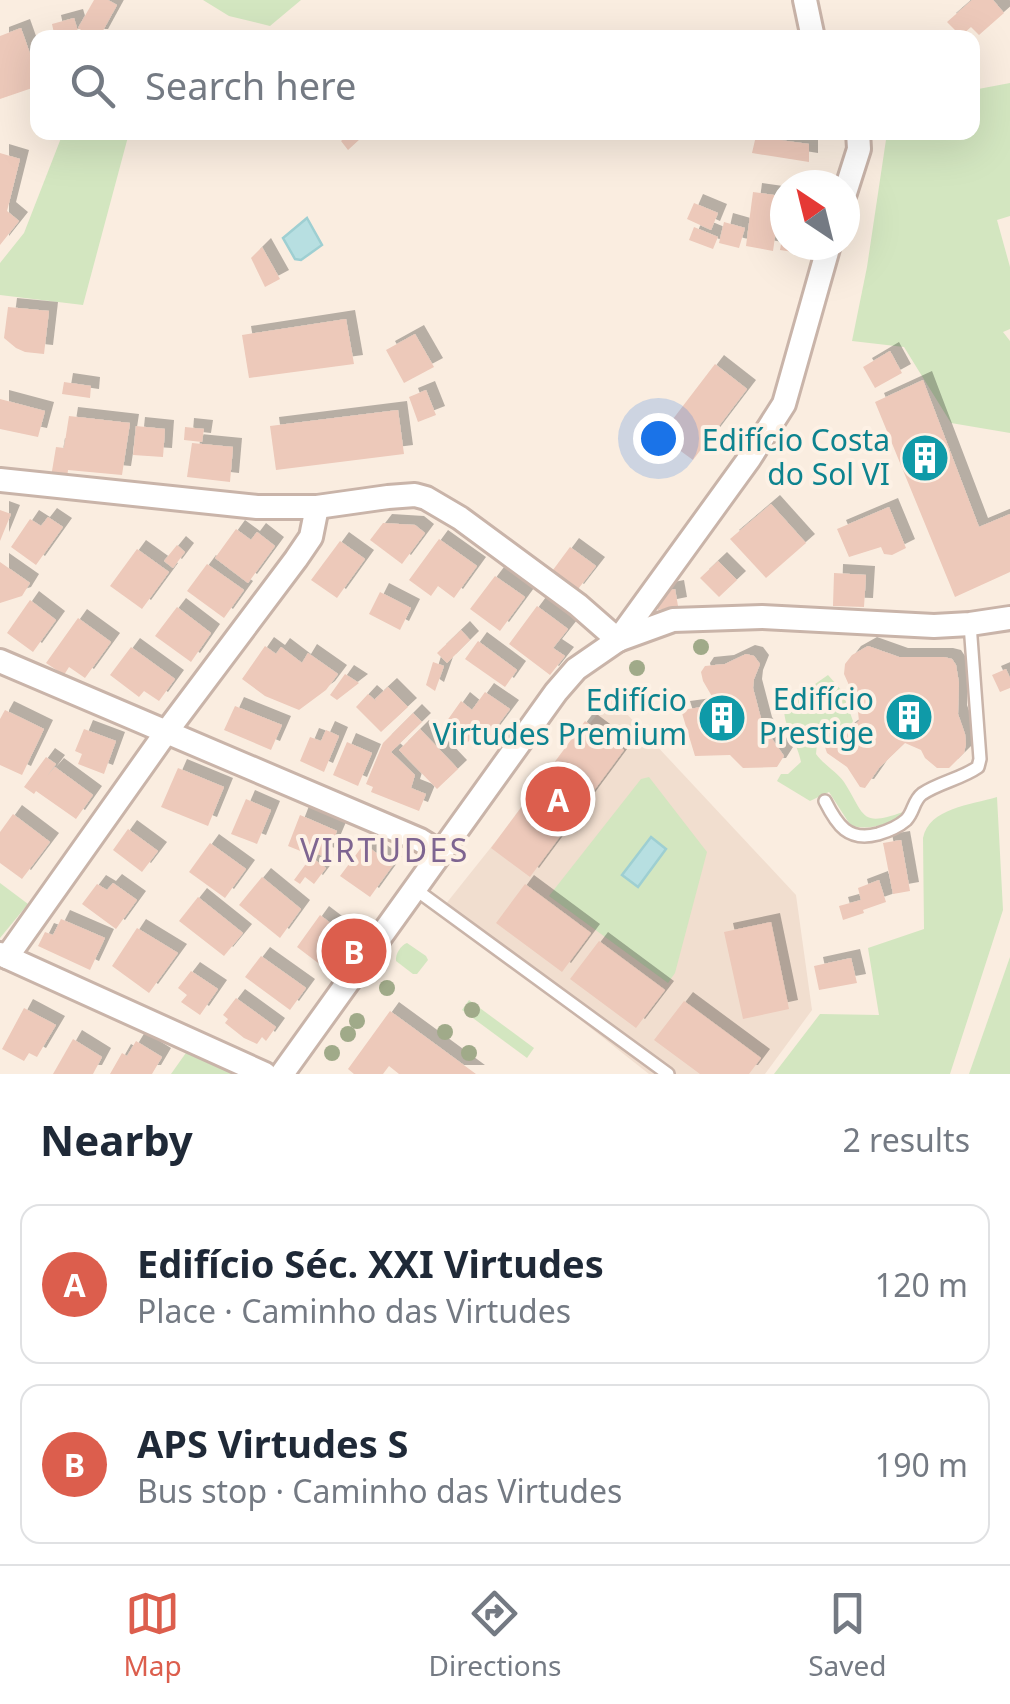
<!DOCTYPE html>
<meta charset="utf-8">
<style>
body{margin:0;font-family:"Noto Sans",sans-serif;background:#f6f6f7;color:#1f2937}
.compass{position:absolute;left:770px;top:170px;width:90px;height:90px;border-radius:50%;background:#fff;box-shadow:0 10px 40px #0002;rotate:325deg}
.you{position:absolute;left:658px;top:438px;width:35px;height:35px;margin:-25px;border:8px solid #fff;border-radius:50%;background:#1a73e8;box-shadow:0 0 0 15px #1a73e833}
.badge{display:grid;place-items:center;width:65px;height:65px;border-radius:50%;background:#dc5e4d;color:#fff;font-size:32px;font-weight:700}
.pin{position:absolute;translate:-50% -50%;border:5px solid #fff;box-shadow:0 2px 10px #0006}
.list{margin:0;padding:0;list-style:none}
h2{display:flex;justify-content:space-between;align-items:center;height:130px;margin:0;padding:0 40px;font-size:42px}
h2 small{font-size:32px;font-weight:400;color:#747a83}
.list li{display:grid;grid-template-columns:65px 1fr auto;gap:30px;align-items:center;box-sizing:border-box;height:160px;margin:0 20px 20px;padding:0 20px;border:2px solid #e0e1e3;border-radius:20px}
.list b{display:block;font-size:38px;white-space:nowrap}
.list p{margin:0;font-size:32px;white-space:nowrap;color:#747a83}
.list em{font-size:32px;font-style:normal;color:#747a83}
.icon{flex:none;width:55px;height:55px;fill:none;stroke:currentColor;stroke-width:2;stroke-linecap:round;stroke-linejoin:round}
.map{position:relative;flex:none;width:1010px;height:1074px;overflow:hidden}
.search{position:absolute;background:#fff;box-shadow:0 10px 40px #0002;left:30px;right:30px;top:30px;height:110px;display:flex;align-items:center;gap:25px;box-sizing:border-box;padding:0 35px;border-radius:20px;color:#747a83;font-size:38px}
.sheet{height:490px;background:#fff}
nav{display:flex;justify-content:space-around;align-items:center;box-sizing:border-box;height:140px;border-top:2px solid #e0e1e3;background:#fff;font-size:28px;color:#747a83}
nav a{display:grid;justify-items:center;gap:5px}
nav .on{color:#dc5e4d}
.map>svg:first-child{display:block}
.residential{fill:#f1decf}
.green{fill:#d3e6c0}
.water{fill:#b7dfe1;stroke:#9ecfd2;stroke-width:2.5}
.building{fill:#edc9ba;filter:url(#shadow)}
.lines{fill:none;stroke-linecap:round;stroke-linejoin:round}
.service-casing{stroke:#c9b4a9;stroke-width:16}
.minor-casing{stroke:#c9b4a9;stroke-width:28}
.service{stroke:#fff;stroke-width:11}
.minor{stroke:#fff;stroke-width:22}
.tree{fill:#a0aa89}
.labels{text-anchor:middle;stroke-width:8;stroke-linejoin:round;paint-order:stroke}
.culture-label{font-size:30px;fill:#0d838f;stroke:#fdf1e5;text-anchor:end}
.neighbourhood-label{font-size:32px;letter-spacing:2.5px;fill:#7e6591;stroke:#fdf1e5}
</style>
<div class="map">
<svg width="1010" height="1074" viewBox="0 0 1010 1074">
<defs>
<filter id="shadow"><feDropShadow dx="9" dy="-9" stdDeviation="0" flood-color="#0004"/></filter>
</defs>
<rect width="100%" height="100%" fill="#faede0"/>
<path class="residential" d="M611 697 796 895 812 1010 765 1074H649L441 910Z"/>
<g class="green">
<path d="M203 0H301L270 26 229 16Z"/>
<path d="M1010 83V216L997 220 1010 267V329L1003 332 1010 341V433L951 423 904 347 852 341 867 267 887 133 972 132 973 90Z"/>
<path d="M63 133H129L83 305 0 295V263L24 233Z"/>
<path d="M828 675 842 691 853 721C846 736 837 736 822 737L817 744 816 754C824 765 837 772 844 782 865 814 859 828 903 812L904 815C886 825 871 830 851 826L829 792 810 801 777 781 781 774H788L801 762C798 744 785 730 784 710L808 689Z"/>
<path d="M649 777 707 852 675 973 668 983 549 896 641 779Z"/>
<path d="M997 797 1003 910 950 1074H774L820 1014 879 1015 868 948 924 929 923 838C929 808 971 805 997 797Z"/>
<path d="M0 883 28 904 0 938Z"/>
<path d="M407 943 426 956 428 960 417 974H413L396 961C395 954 401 945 407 943Z"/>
<path d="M1010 957V1074H969Z"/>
<path d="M469 1000 534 1048 527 1058 462 1010Z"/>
<path d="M188 1050 242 1074H171Z"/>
</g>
<g class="water">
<path d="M307 218 322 245 301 260 295 259 283 238Z"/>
<path d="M651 837 666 849 638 887 622 875Z"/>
</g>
<g class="building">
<path d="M94 0H108L117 5 99 38H94L78 28Z"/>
<path d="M972 0H993L1004 13 979 35 971 27 961 36 947 22Z"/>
<path d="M74 18 80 38H55L52 24Z"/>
<path d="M21 28 38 76V86L0 99V36Z"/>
<path d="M351 132H359L357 135 360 139 348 150 341 141Z"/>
<path d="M733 132H761L765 138 809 144V162L752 153 755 140 749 133 739 140Z"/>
<path d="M0 153 20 159 7 211 19 221 0 245Z"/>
<path d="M753 192 781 196 773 251 746 246Z"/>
<path d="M694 203 718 213 711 230 687 219Z"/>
<path d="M724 222 745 228 739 248 719 243Z"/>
<path d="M694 227 718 237 713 249 689 240Z"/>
<path d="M783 233H785V245H815L812 255 780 250Z"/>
<path d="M262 247 280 279 265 287 251 258Z"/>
<path d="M8 307 49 311 44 354 25 352 16 348 4 338Z"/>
<path d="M346 319 354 364 249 378 242 335Z"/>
<path d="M415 334 434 367 404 383 386 350Z"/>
<path d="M890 351 902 373 875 388 863 367Z"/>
<path d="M715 364 747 389 693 460 660 436Z"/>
<path d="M923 380 979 527 1010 514V572L955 597 875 402Z"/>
<path d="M64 382 91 386 90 398 62 394Z"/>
<path d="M426 390 436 415 418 422 409 397Z"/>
<path d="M0 399 45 411 38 437 0 429Z"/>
<path d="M398 410 404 454 276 470 270 426Z"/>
<path d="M69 416 130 423 122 475 68 470 67 478 51 477 56 447 64 448Z"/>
<path d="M136 426 165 429 163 457 133 455Z"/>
<path d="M185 427 204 429 202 442 184 440Z"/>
<path d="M192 443 233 447 230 482 187 477Z"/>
<path d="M771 504 806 543 766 578 730 539Z"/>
<path d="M889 507 906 548 892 555 884 554 881 547 849 557 837 529Z"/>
<path d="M0 510 11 514 0 541Z"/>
<path d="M48 517 63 527 36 565 11 547 30 519 41 526Z"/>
<path d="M383 523 415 525 425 533 402 564 370 540Z"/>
<path d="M236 529 251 540 257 532 275 546 248 583 215 558Z"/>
<path d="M439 539 477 566 454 598 438 586 431 596 409 580Z"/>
<path d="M340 541 365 559 337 598 311 580Z"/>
<path d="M177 545 185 552 173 568 164 561Z"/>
<path d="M570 547 596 566 575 593 550 574Z"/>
<path d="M137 549 169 572 142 609 110 586Z"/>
<path d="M718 561 737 580 719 597 700 578Z"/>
<path d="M0 562 30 583 22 596 0 603Z"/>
<path d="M207 564 244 590 224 618 187 591Z"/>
<path d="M834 573 866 575 864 607 833 606Z"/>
<path d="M495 576 525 597 500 631 470 609Z"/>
<path d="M675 589 678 606 658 610 655 593Z"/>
<path d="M380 592 411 608 400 630 369 614Z"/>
<path d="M30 600 56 620 33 652 7 633Z"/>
<path d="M537 606 568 629 553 648 565 656 550 675 509 644Z"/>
<path d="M177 607 211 633 191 662 155 636Z"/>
<path d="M78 618 111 642 85 678 69 667 64 675 46 663Z"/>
<path d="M461 630 470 640 447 663 437 653Z"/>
<path d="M478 641 517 670 505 687 465 659Z"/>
<path d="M265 646 276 654 281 647 302 663 308 653 338 674 326 690 299 710 265 696 242 679Z"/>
<path d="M868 646 899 657H944L952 659 956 665 959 683 958 714 965 734 966 744 964 753 949 768H937L925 758 921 750 905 743 879 768 865 788 860 787 847 767 827 753 824 744 828 736 844 733 859 721 857 703 844 674 845 664 852 655Z"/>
<path d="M131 647 175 679 159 701 144 691 139 697 110 675Z"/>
<path d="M746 654 754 656 760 664 754 679 753 688 763 726 784 756 777 767 743 768 730 755 695 756 681 710 717 705 703 681 701 672 705 666 725 664Z"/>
<path d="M433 662 444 666 435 691 426 685Z"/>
<path d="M1006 669 1010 678V688L1000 692 992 675Z"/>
<path d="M345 674 359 683 337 700 330 695Z"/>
<path d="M388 687 408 707 381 732 356 707 368 694 376 701 375 699Z"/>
<path d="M485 692 510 709 483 745 472 737 468 742 444 725 461 701 472 710Z"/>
<path d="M235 706 282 725 271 750 224 730Z"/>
<path d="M5 710 44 729 22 775 0 765V719Z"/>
<path d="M413 713 422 722 391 752 415 775 411 788 426 794 419 811 371 792 373 787 366 784 383 743Z"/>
<path d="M585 721 624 750 530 877 491 848Z"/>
<path d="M84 729 116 741 104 774 78 764 82 754 75 751Z"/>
<path d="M420 729 458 769 437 789 399 750Z"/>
<path d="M326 730 339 736 324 772 300 761 310 737 321 741Z"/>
<path d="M347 742 372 753 358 786 333 775Z"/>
<path d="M46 757 56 764 47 776 55 767 93 795 76 819 36 791 34 794 24 787Z"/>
<path d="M178 768 224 787 208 826 161 807Z"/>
<path d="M246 799 271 810 257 844 231 834Z"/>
<path d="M13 814 50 842 22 879 0 863V832Z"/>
<path d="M300 815 337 831 326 857 314 853 313 856 288 846Z"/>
<path d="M128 829 158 851 142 872 113 850Z"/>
<path d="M901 840 910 891 893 894 883 843Z"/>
<path d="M210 843 246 869 225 898 189 872Z"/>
<path d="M364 844 393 865 370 897 340 876Z"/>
<path d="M311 857 326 868 314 884 305 877 300 884 294 880Z"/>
<path d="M262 877 301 909 280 938 239 905Z"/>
<path d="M879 880 886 902 863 910 864 913 843 920 839 906 861 900 858 888Z"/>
<path d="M113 883 137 900 116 929 82 904 97 884 107 890Z"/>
<path d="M525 884 591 933 562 972 496 923Z"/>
<path d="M198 897 243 933 224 956 179 921Z"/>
<path d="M320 915 345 934 322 966 297 947Z"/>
<path d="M61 919 105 938 90 970 38 946 45 932 53 935Z"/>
<path d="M771 922 789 1009 743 1019 724 932Z"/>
<path d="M137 928 178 953 149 993 112 966Z"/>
<path d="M599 941 665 990 636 1028 570 979Z"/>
<path d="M261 956 306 988 290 1010 245 977Z"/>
<path d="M851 958 857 983 819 990 814 966Z"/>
<path d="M191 971 218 989 200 1015 181 1002 187 995 178 988Z"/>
<path d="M236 998 276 1027 266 1041 262 1037 257 1044 244 1038 225 1023 228 1019 223 1015Z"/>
<path d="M684 1001 761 1058 749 1074H700L654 1040Z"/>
<path d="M24 1008 56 1025 37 1057 29 1053 24 1061 2 1049Z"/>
<path d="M390 1011 416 1030 476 1074H399L389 1066 383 1074H354L348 1069Z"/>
<path d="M73 1039 102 1057 93 1074H53Z"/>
<path d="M136 1041 162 1057 152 1074H110L122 1053 127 1056Z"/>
</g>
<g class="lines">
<g class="service-casing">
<g id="service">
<path d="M825 801C837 825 848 842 878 834 888 831 898 827 906 820 914 812 913 801 922 794 940 782 961 779 978 767L980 759 970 624"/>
<path d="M415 889 668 1074"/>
</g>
</g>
<g class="minor-casing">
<g id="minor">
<path d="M805 0 813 38"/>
<path d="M845 193 859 149 858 132"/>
<path d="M0 480 257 507H317L388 497 415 495 426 498 460 518 578 605 618 640"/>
<path d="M618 640 749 459 784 404 829 245"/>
<path d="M0 661 420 840 441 853"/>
<path d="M0 954 265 1074"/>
<path d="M7 957 167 731 296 559 311 537 317 507"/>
<path d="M282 1074 556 692 576 669 618 640 673 620 762 617 934 626 970 624 1010 618"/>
</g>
</g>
<use href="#service" class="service"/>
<use href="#minor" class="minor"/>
</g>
<g class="tree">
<circle cx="701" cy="647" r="8"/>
<circle cx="637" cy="668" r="8"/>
<circle cx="387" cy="988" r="8"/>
<circle cx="472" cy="1010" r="8"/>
<circle cx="357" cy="1021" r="8"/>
<circle cx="445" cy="1032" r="8"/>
<circle cx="348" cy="1034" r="8"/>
<circle cx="332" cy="1053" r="8"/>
<circle cx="469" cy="1053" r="8"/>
</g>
<defs>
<g id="building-disc" transform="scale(2.5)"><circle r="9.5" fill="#0f9aa8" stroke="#fdf1e5"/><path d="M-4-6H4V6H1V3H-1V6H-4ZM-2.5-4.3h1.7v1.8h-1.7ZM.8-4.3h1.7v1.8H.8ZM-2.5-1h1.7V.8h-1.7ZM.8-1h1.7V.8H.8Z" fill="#fff"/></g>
</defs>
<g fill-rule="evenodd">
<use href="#building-disc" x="925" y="458"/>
<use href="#building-disc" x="909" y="717"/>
<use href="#building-disc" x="722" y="718"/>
</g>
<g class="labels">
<g class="culture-label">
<text x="890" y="451">Edifício Costa<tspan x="890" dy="34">do Sol VI</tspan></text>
<text x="874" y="710">Edifício<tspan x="874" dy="34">Prestige</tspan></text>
<text x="687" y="711">Edifício<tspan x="687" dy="34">Virtudes Premium</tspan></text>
</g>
<g class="neighbourhood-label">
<text x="385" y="862">VIRTUDES</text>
</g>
</g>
</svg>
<svg class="compass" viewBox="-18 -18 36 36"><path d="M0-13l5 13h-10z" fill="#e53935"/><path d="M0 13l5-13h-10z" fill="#747a83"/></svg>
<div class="you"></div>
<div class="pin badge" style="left:558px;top:799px">A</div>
<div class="pin badge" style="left:354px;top:951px">B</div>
<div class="search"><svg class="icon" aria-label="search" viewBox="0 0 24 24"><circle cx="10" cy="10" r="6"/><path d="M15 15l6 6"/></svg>Search here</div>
</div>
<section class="sheet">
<h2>Nearby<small>2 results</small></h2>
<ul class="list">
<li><span class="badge">A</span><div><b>Edifício Séc. XXI Virtudes</b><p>Place · Caminho das Virtudes</p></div><em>120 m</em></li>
<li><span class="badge">B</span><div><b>APS Virtudes S</b><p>Bus stop · Caminho das Virtudes</p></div><em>190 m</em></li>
</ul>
</section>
<nav>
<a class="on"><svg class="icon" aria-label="map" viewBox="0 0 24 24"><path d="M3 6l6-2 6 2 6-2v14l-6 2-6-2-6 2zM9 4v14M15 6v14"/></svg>Map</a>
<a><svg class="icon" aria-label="directions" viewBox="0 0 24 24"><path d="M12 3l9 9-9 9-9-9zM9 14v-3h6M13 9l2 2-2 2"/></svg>Directions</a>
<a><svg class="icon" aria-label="saved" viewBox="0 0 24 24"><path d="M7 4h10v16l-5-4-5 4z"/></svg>Saved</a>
</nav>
